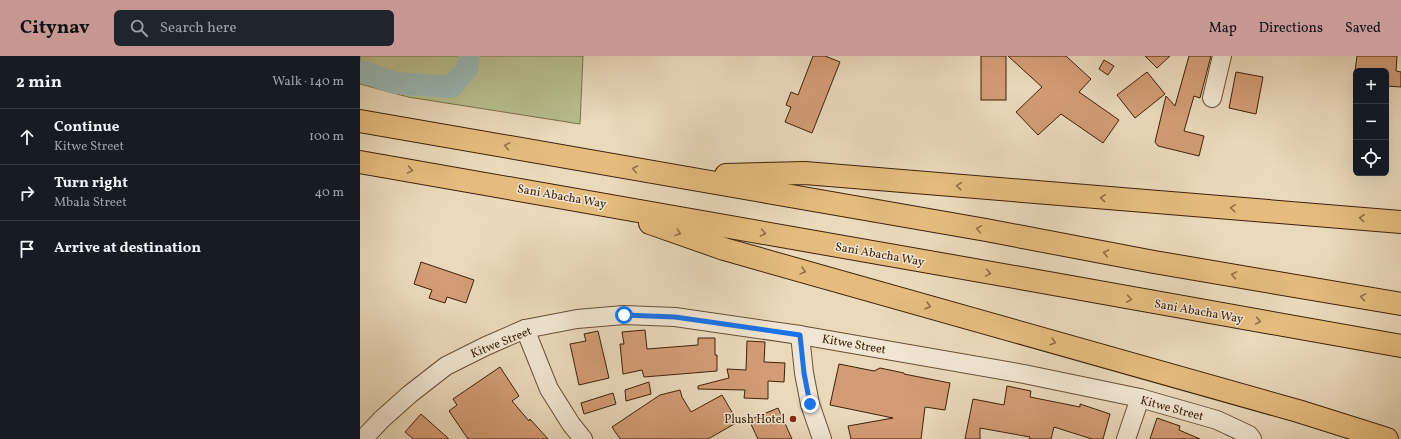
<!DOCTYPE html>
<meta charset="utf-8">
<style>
body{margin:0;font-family:Vollkorn,serif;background:#20242c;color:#f1f3f6}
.controls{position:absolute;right:12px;top:12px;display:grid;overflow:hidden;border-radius:6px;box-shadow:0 4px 16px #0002}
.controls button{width:36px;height:36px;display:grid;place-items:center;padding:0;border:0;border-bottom:1px solid #363941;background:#171b24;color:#f1f3f6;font:20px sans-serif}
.stop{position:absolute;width:12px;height:12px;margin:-9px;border:3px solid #1a73e8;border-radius:50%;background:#fff}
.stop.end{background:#1a73e8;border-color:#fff;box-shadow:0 1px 4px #0008}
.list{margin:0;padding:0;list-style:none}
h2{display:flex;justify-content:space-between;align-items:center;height:52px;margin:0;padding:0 16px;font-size:17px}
h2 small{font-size:13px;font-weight:400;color:#9ea1a6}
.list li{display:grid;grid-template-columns:26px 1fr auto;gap:12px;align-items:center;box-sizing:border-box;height:56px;padding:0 16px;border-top:1px solid #363941}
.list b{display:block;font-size:15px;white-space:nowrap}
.list p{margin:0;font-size:13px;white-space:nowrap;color:#9ea1a6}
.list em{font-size:13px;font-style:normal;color:#9ea1a6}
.icon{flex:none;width:22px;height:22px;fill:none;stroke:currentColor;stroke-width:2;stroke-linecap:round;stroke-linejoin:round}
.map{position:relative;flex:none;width:1041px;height:383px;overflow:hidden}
header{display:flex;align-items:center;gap:24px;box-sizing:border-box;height:56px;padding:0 20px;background:#c59692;color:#111}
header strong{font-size:19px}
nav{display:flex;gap:22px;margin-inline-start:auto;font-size:14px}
.search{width:280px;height:36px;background:#20242c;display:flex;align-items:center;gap:10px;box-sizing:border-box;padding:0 14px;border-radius:6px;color:#9ea1a6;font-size:15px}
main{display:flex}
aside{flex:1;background:#171b24}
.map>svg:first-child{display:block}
.green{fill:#b8bf90;stroke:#7b704c}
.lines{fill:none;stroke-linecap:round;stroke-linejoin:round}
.river{stroke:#99b9b7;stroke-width:22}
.building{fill:#d39c76;stroke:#3e2108}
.minor-casing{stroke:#694f35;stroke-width:20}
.highway-casing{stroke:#3e2108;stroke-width:24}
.minor{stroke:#f1e6d3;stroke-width:18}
.highway{stroke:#e5bc7e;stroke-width:22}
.oneway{stroke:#926e43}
.route{stroke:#1a73e8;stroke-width:5}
.poi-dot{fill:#8f2418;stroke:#f1e6d3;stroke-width:1.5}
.labels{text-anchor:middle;stroke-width:3;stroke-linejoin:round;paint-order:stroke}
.street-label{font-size:12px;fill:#3e2108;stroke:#f1e6d3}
.poi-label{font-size:12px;fill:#3e2108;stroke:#f1e6d3;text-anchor:end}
</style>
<header>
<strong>Citynav</strong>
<div class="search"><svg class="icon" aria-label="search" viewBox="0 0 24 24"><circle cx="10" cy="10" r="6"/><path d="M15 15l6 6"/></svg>Search here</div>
<nav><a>Map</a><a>Directions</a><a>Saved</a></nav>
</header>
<main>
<aside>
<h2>2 min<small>Walk · 140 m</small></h2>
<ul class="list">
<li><svg class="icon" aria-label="ahead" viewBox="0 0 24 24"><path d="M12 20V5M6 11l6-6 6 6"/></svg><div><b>Continue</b><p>Kitwe Street</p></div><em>100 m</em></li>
<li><svg class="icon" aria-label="right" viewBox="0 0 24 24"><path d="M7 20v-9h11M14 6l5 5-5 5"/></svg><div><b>Turn right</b><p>Mbala Street</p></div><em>40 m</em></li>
<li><svg class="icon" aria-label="arrive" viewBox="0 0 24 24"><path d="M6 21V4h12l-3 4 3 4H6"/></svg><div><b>Arrive at destination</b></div></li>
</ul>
</aside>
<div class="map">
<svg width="1041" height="383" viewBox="0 0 1041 383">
<rect width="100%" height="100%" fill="#ead9bb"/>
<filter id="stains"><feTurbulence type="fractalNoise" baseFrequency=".005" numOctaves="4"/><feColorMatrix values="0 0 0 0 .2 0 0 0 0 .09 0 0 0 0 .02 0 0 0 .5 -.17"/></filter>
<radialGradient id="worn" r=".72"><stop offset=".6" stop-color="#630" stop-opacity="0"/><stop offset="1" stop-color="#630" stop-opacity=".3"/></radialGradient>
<path class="green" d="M0 0H223L220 68 48 41 0 28Z"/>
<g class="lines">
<path class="river" d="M0 15 35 27 91 31 107 13 109 0"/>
</g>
<g class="building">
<path d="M453 0H465L480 6 452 77 425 66 431 51 426 49 431 36 438 39Z"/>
<rect x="621" y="0" width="25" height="44"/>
<path d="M648 0H706L731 23 719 36 759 64 743 87 701 58 678 79 656 56 682 31Z"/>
<path d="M785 0H810L797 12Z"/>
<path d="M829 0H851L840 42 834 40 824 75 844 80 839 100 798 90 795 86 806 40 815 50Z"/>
<path d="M997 0H1037L1036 15 1041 16V31L1026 30V15H995Z"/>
<path d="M744 4 754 10 748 19 739 13Z"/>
<path d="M787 16 805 38 775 62 757 39Z"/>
<path d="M876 16 903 21 896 58 869 52Z"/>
<path d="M61 206 114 224 106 247 87 241 85 247 69 242 72 234 54 228Z"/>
<path d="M285 274 287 293 338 289V282H355V299H357V315L284 321 282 314 263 318 260 288H264L262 276Z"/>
<path d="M238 275 249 322 219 329 210 288 226 285 224 278Z"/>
<path d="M387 285 405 286 404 306 425 307 424 326 408 325V343L384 342 385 334 338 333V330L369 322 367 313 386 314Z"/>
<path d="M479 308 514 315 520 312 544 317V318L590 327 585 354 565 351 561 383H491L488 370 533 362 470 349Z"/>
<path d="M140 311 159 340 152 345 169 365 170 363 188 383H108L89 355 97 349 93 343Z"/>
<path d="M289 326 291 338 266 345 265 334Z"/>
<path d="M647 330 671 335 670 341 720 351V348L750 358 743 383H732L694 371 691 383H669L670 381 620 372V383H605L613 343 644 349Z"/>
<path d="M320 334 322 341 331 356 362 339 376 363V367L348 383H260L252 371 300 339Z"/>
<path d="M253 337 256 348 224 358 221 347Z"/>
<path d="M418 352 432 383H398L389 364Z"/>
<path d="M61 358 89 383H53L45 376Z"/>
<path d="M797 362 820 370 819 374 840 383H790Z"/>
</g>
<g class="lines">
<g class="minor-casing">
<g id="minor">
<path d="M852 42 862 0"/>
<path d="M165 273 189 333 211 368 223 383"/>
<path d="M440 279 444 317 450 348 462 383"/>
<path d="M3 383 22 363 50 338 86 310 126 290 165 273 217 263 264 259 315 261 440 279 664 318 780 342 857 364 889 379 892 383"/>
<path d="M766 383 780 342"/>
</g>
</g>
<g class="highway-casing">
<g id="highway">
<path d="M0 65 626 174 794 206 1041 248"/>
<path d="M0 106C347 164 694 229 1041 290"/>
<path d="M366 119 445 117 1041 166"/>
<path d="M290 167 364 193 938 355 1027 383"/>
</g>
</g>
<use href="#minor" class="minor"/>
<use href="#highway" class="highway"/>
</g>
<defs><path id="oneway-chevron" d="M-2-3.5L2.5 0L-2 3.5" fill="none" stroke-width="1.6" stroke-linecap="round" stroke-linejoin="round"/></defs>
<g class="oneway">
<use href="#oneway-chevron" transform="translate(147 90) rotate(-170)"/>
<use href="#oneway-chevron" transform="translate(275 113) rotate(-170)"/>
<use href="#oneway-chevron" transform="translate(50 114) rotate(10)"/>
<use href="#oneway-chevron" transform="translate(599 130) rotate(-175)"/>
<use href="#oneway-chevron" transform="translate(743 142) rotate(-175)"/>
<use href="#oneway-chevron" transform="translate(873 152) rotate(-175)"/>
<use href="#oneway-chevron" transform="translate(1002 162) rotate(-175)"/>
<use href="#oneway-chevron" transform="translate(619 173) rotate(-170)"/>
<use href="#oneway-chevron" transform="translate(318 177) rotate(20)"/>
<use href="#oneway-chevron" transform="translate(403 177) rotate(10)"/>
<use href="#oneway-chevron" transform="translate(746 197) rotate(-169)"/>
<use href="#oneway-chevron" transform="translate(443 215) rotate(15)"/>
<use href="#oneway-chevron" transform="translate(628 217) rotate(10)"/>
<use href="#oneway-chevron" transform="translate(874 219) rotate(-170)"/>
<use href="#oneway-chevron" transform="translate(1003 241) rotate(-170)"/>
<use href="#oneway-chevron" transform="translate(769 243) rotate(10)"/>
<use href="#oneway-chevron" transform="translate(568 250) rotate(16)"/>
<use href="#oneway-chevron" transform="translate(898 265) rotate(10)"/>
<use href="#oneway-chevron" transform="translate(693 286) rotate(16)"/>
</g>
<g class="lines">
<path class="route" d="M264 259 315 261 440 279 444 317 450 348"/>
</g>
<circle class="poi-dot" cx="433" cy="363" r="4"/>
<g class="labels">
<g class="street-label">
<text transform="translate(202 140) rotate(10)" y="4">Sani Abacha Way</text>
<text transform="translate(520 198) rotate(10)" y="4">Sani Abacha Way</text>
<text transform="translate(839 255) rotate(10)" y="4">Sani Abacha Way</text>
<text transform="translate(141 286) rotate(-22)" y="4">Kitwe Street</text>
<text transform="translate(494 288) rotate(10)" y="4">Kitwe Street</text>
<text transform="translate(812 352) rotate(15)" y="4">Kitwe Street</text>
</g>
<g class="poi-label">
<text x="425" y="367">Plush Hotel</text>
</g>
</g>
<rect width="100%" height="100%" filter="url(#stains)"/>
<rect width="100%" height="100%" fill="url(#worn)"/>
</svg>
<div class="controls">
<button>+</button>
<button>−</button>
<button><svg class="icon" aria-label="locate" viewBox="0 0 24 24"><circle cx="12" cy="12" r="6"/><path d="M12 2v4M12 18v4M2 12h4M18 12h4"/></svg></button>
</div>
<div class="stop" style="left:264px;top:259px"></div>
<div class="stop end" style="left:450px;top:348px"></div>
</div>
</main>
